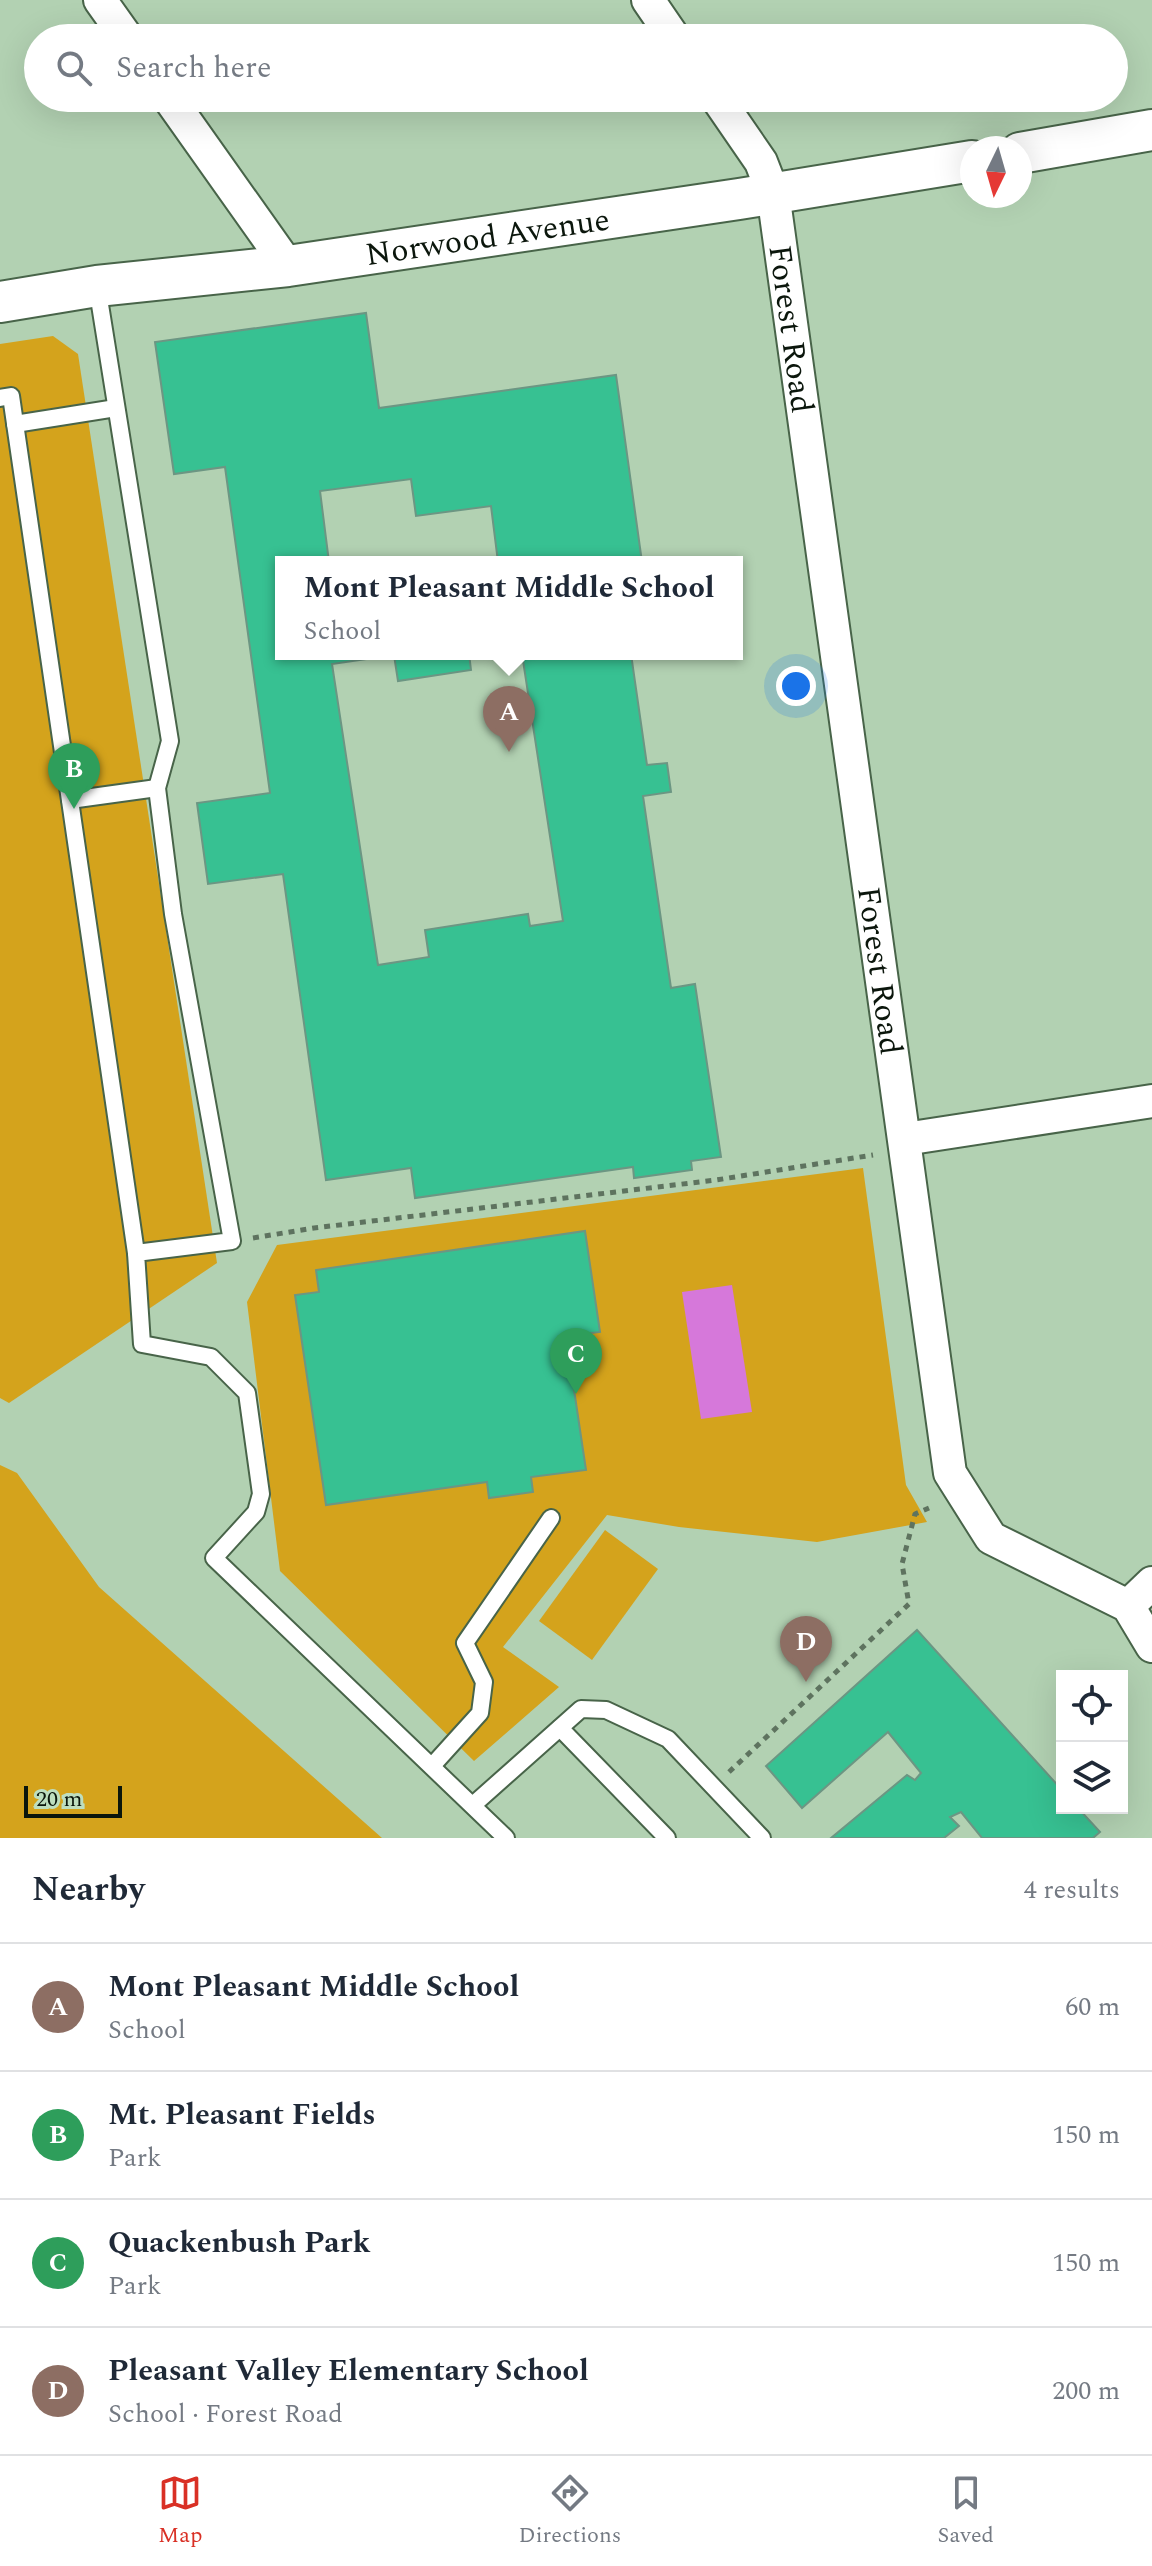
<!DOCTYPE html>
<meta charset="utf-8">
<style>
body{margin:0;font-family:Spectral,serif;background:#f6f6f7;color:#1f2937}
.controls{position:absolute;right:24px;bottom:24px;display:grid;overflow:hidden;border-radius:0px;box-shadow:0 8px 32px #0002}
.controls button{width:72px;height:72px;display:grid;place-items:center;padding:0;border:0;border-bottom:2px solid #e0e1e3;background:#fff;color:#1f2937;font:40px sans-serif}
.compass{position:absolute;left:960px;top:136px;width:72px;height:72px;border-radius:50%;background:#fff;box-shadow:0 8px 32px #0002;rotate:185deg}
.scale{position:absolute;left:24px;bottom:20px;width:98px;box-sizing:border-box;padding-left:8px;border:4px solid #0b160c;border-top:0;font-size:22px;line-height:28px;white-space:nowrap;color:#0b160c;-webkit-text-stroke:6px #bedebf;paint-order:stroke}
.you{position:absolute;left:796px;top:686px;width:28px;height:28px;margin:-20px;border:6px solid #fff;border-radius:50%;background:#1a73e8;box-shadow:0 0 0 12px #1a73e833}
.badge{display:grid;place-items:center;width:52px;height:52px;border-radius:50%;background:#d93025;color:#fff;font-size:26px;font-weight:700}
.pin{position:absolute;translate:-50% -66px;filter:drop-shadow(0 2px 4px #0008)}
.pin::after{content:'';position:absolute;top:42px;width:28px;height:24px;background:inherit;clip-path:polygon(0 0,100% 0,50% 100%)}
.popup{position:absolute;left:275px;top:556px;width:468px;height:104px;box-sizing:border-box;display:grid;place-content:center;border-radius:0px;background:#fff;filter:drop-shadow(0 2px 6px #0005);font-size:26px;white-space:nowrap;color:#747a83}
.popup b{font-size:30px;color:#1f2937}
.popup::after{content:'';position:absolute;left:50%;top:100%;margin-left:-16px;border:16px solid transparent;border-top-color:#fff}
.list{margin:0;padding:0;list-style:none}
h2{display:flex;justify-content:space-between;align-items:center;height:104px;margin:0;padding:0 32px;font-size:34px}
h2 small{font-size:26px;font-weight:400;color:#747a83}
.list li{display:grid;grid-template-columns:52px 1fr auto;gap:24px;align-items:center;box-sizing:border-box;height:128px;padding:0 32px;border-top:2px solid #e0e1e3}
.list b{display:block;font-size:30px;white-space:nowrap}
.list p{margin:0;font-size:26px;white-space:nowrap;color:#747a83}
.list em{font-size:26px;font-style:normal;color:#747a83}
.icon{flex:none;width:44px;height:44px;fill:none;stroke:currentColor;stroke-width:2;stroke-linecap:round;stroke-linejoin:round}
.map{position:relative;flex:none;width:1152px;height:1838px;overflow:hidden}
.search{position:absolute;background:#fff;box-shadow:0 8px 32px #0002;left:24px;right:24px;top:24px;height:88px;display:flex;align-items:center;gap:20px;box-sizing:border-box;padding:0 28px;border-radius:44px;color:#747a83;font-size:30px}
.sheet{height:616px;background:#fff}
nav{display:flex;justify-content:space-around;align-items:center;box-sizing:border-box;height:112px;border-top:2px solid #e0e1e3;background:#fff;font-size:22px;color:#747a83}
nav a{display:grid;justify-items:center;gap:4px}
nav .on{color:#d93025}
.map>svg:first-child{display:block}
.green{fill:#d4a31c}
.water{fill:#d678da}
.building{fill:#37c192;stroke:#6c9683;stroke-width:2}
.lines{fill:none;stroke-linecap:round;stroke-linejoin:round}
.service-casing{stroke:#486449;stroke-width:20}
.minor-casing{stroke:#486449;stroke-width:36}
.tertiary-casing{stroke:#486449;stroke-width:44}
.path{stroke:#5e735f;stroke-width:5;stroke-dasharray:6 6;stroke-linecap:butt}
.service{stroke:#fff;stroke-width:16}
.minor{stroke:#fff;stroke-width:32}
.tertiary{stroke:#fff;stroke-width:40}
.labels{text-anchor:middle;stroke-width:8;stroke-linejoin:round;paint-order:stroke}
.street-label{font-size:32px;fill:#0b160c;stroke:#bedebf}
</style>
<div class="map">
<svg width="1152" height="1838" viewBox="0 0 1152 1838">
<rect width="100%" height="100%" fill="#b2d1b2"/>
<g class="green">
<path d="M53 336 78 354 217 1263 9 1403 0 1398V344Z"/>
<path d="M863 1168 906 1485 927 1522 817 1542 679 1527 607 1515 503 1647 559 1687 474 1761 280 1571 247 1302 277 1245Z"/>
<path d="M0 1465 17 1473 99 1587 382 1838H0Z"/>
<path d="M605 1530 658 1569 592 1660 539 1621Z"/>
</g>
<path class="water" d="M732 1285 752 1412 701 1419 682 1292Z"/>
<g class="building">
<path d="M366 313 379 408 616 375 642 562H498L491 506 416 516 411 479 320 491 329 562H281V654H469L471 670 398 681 394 655 332 664 378 965 429 957 425 930 528 914 530 926 563 921 522 654H631L647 765 667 763 671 792 643 796 671 988 695 984 721 1157 691 1161 692 1170 634 1178 633 1167 415 1198 411 1168 326 1180 283 874 208 884 197 803 270 793 225 467 174 474 155 342Z"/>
<path d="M585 1231 600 1332 566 1336 586 1470 531 1477 533 1492 489 1498 487 1482 326 1505 295 1295 319 1292 316 1270Z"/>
<path d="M917 1630 1062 1790V1808H1078L1100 1832 1093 1838H982L961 1812 950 1817 959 1826 944 1838H831L907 1775 915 1780 921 1773 888 1732 802 1808 766 1766Z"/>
</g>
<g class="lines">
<g class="service-casing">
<g id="service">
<path d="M97 286 170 741 157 788 173 914 232 1241 136 1253 142 1344 211 1357 247 1393 261 1494 256 1512 214 1558 506 1838"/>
<path d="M0 398 11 396 136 1253"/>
<path d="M15 424 116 408"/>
<path d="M70 800 157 788"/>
<path d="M560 1728 667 1838"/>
<path d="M432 1766 480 1713 484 1682 465 1643 551 1518"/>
<path d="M473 1805 581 1709 606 1710 668 1739 762 1838"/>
</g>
</g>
<g class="minor-casing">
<g id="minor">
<path d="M100 0 127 38"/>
<path d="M648 0 674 38"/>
<path d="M169 98 288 266"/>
<path id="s1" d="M717 98 761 162 773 193 950 1473 991 1538 1128 1606 1152 1646"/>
<path d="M905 1139 1152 1101"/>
<path d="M1128 1606 1152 1583"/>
</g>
</g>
<g class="tertiary-casing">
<g id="tertiary">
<path d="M1020 153 1152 130"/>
<path id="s2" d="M0 302 97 286 288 266 739 199 972 161"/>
</g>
</g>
<g class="path">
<path d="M253 1238 314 1228 716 1180 873 1155"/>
<path d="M729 1772 909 1604 902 1564 915 1514 929 1508"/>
</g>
<use href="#service" class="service"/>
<use href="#minor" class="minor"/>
<use href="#tertiary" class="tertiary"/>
</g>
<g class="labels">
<g class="street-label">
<text dy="11" stroke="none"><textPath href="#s2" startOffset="492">Norwood Avenue</textPath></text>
<text dy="11" stroke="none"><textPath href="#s1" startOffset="248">Forest Road</textPath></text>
<text dy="11" stroke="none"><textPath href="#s1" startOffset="896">Forest Road</textPath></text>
</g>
</g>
</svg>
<div class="controls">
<button><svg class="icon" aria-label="locate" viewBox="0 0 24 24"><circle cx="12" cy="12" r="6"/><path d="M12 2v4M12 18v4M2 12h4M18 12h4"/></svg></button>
<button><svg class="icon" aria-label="layers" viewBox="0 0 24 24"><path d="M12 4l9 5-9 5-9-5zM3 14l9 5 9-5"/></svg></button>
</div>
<svg class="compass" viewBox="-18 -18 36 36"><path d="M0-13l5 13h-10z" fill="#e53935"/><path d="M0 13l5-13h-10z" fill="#747a83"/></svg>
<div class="scale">20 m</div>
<div class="you"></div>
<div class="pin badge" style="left:509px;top:752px;background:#8d6e63">A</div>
<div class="popup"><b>Mont Pleasant Middle School</b>School</div>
<div class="pin badge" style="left:74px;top:809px;background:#2e9e5b">B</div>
<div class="pin badge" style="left:576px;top:1394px;background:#2e9e5b">C</div>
<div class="pin badge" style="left:806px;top:1682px;background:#8d6e63">D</div>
<div class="search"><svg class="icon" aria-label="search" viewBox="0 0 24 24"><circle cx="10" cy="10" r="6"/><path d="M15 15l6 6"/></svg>Search here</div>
</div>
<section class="sheet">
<h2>Nearby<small>4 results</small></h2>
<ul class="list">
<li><span class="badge" style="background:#8d6e63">A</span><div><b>Mont Pleasant Middle School</b><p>School</p></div><em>60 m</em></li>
<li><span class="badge" style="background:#2e9e5b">B</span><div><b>Mt. Pleasant Fields</b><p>Park</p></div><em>150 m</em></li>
<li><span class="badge" style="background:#2e9e5b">C</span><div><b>Quackenbush Park</b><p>Park</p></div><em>150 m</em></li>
<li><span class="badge" style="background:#8d6e63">D</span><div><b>Pleasant Valley Elementary School</b><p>School · Forest Road</p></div><em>200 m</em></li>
</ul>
</section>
<nav>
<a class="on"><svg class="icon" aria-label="map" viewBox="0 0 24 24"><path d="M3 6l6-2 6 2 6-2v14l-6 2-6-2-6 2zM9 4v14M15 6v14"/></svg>Map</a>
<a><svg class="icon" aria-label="directions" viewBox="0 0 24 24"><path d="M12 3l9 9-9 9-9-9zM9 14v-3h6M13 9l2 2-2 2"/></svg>Directions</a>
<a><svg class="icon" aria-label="saved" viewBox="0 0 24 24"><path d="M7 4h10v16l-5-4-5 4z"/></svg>Saved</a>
</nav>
